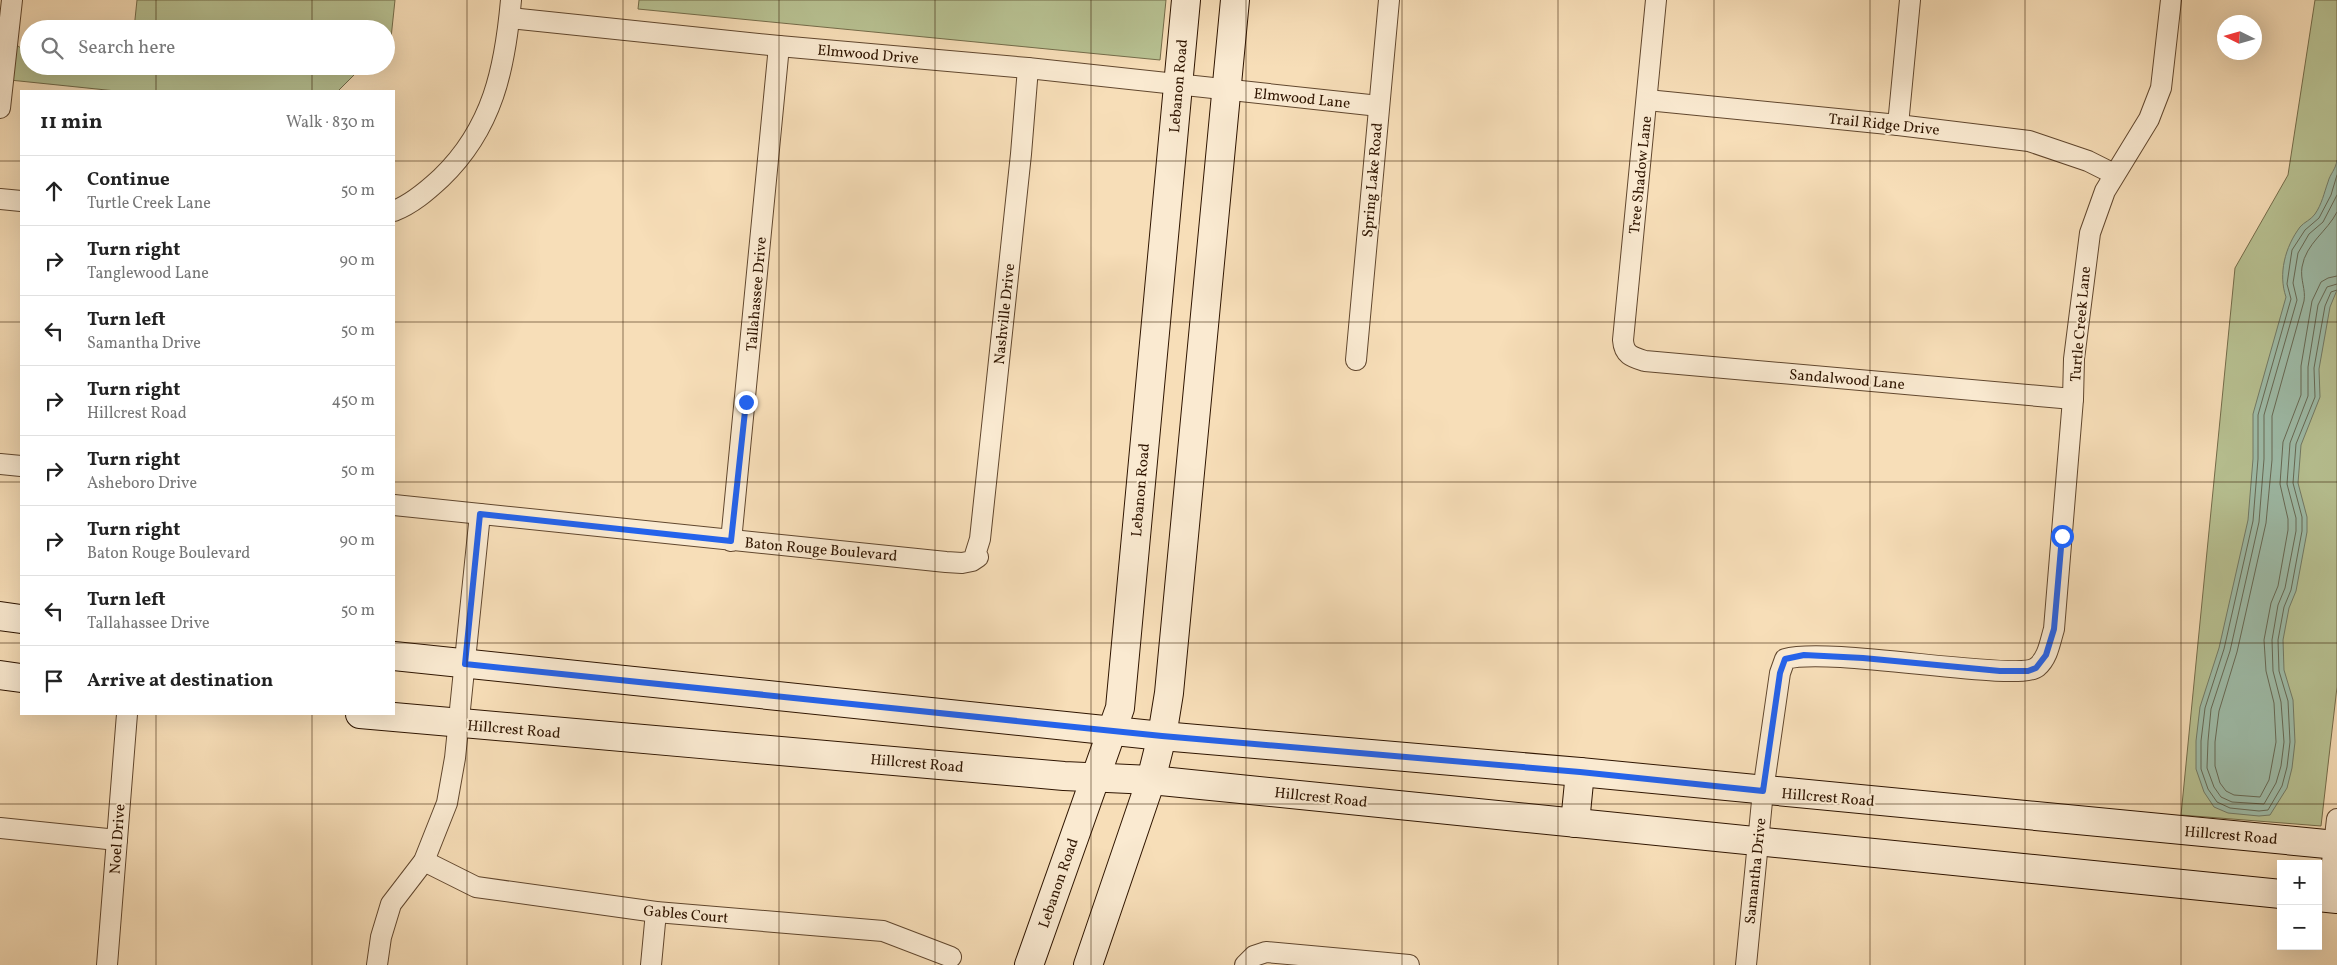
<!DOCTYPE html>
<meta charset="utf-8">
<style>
body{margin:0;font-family:Vollkorn,serif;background:#f6f6f6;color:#222}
.controls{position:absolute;right:15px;bottom:15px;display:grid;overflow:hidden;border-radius:0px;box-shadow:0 5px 20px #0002}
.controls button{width:45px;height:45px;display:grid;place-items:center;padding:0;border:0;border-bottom:1px solid #e0e0e0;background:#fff;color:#222;font:25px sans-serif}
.compass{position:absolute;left:2217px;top:15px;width:45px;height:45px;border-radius:50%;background:#fff;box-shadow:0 5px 20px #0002;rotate:275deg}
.stop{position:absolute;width:15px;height:15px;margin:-11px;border:4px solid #2563eb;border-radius:50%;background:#fff}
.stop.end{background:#2563eb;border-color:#fff;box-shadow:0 1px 5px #0008}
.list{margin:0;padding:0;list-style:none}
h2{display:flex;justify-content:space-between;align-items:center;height:65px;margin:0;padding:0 20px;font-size:21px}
h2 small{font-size:16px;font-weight:400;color:#767676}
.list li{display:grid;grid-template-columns:32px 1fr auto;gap:15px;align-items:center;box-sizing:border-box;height:70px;padding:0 20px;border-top:1px solid #e0e0e0}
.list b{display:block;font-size:19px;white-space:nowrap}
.list p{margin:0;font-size:16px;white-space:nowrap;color:#767676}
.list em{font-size:16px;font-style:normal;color:#767676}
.icon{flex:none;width:28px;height:28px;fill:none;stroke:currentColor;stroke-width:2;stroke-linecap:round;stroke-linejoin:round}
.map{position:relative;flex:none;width:2337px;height:965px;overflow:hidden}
.search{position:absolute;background:#fff;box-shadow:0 5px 20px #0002;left:20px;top:20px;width:375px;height:55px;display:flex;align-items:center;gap:12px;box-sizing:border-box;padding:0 18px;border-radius:28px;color:#767676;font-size:19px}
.panel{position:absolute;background:#fff;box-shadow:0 5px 20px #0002;left:20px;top:90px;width:375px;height:625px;border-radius:0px}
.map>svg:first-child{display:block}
.green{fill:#b8c293;stroke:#746c4a}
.water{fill:#9ebdaa;stroke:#727a66}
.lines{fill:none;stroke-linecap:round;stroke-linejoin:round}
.shore{stroke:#666955;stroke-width:1}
.minor-casing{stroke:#61472e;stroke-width:22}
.secondary-casing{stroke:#2f1500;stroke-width:30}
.minor{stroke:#faead1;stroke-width:20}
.secondary{stroke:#faead1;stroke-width:28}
.route{stroke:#2563eb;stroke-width:6}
.grid{fill:none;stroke:#2f1500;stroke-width:1;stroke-opacity:0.55}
.labels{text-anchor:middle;stroke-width:4;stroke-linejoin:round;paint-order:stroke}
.street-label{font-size:15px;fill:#2f1500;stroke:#faead1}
</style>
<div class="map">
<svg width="2337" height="965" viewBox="0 0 2337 965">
<rect width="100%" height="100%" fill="#f7deb8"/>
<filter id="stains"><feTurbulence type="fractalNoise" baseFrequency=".004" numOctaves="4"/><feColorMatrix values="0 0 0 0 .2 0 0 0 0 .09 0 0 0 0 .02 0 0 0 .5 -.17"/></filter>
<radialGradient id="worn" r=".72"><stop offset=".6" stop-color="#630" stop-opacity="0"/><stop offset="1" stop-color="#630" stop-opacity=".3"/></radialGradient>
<g class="green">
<path d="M137 0H395L391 38 386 43V29H134Z"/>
<path d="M639 0H1166L1160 60 638 9Z"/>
<path d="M2315 0H2337V687L2321 826 2181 815 2235 268 2288 175Z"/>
<path d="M0 33 29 54V66H363L338 91H116L0 79Z"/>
</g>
<path class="water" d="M2337 160V290L2330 307 2319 369 2320 397 2301 445 2298 483 2307 517V532L2296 591 2289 608 2283 640 2284 670 2293 700 2295 742 2292 768 2287 788 2270 815 2259 816 2228 813 2214 807 2204 792 2196 769V741L2200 707 2219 648 2248 520 2253 459V414L2286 297C2278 274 2285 247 2300 227 2304 222 2311 220 2315 214 2322 204 2324 193 2328 182 2330 174 2336 169 2337 160Z"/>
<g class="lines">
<g class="shore">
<path d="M2337 175 2331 195 2319 218 2305 230 2292 250 2287 284 2291 299 2258 415V459L2253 521 2224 649 2205 708 2201 741V769L2208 789 2217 802 2230 808 2259 811 2268 810 2282 786 2287 767 2290 742 2288 701 2279 671 2278 640 2284 607 2291 590 2302 531V517L2293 483 2296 444 2315 397 2314 368 2325 306 2331 292 2337 290"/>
<path d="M2337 195 2323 222 2309 234 2298 253 2293 283 2297 300 2264 415V459L2259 522 2230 651 2211 709 2208 741 2207 768 2214 787 2221 797 2232 802 2264 804 2276 783 2281 766 2284 742 2281 702 2273 671 2272 640 2278 605 2285 588 2296 531V518L2287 484 2290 443 2308 396V367L2318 305 2327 287 2337 284"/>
<path d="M2337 212C2327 232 2306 243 2302 267 2300 280 2306 289 2304 301L2272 416V460L2266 523 2237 652 2219 711 2215 742V766L2220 783 2226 791 2234 795 2260 797 2269 780 2276 742 2274 703 2266 671 2264 640 2271 603 2278 586 2288 530V519L2280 484 2283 442 2301 395V366L2312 301 2321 282 2328 278 2337 276"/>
</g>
<g class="minor-casing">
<g id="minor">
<path d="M1656 0 1623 340C1624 355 1632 357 1645 361L2073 399"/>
<path d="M510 18 779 46 1028 68 1379 106"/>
<path d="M1647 100 1898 125 2029 141 2088 161 2114 174"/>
<path d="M0 108 12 0"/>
<path d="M1898 125 1910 0"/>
<path d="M0 199 21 201"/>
<path d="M394 211C412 204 427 191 441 178 493 128 505 68 511 0"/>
<path d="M1356 360 1389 0"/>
<path d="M0 464 21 466"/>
<path d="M394 505 946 562 962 563 972 561 978 557 975 555 980 539 1021 154 1028 68"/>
<path d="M731 541 779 46"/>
<path d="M0 828 117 840"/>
<path d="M424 861 476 887 656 912 883 931 951 957"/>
<path d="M2328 898 2337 819"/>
<path d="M107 965 127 714"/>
<path d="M377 965 381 937 391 904 424 861 447 803 455 758 480 514"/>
<path d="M651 965 656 912"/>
<path d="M1245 965 1254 956 1266 952 1409 965"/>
<path d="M1746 965 1763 791 1780 673 1785 659C1831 646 2018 683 2037 667 2048 658 2050 642 2054 629L2073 399 2074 359 2090 233 2105 191 2149 119 2161 88 2171 0"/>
</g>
</g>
<g class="secondary-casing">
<g id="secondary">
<path d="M0 616 21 619"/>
<path d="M394 656 1162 736 1580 772 2337 845"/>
<path d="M0 675 21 678"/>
<path d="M360 714 1064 776 1151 780 2281 894"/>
<path d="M1575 823 1580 772"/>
<path d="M2318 897 2337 899"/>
<path d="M1029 965 1120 708 1186 0"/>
<path d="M1088 965 1151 780 1162 736 1169 693 1235 0"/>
</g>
</g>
<use href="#minor" class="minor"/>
<use href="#secondary" class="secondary"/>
</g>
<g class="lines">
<path class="route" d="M746 402 731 541 480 514 465 664 1162 736 1580 772 1763 791 1780 673 1785 659 1804 655 1863 658 2000 671H2028L2036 668 2046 655 2054 629 2062 536"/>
</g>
<path class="grid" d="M156 0V29M312 0V29M467 0V965M623 0V965M779 0V965M935 0V965M1091 0V965M1246 0V965M1402 0V965M1558 0V965M1714 0V965M1870 0V965M2025 0V965M2181 0V965M156 66V91M312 66V91M0 161H21M394 161H2337M0 322H21M394 322H2337M0 482H21M394 482H2337M0 643H21M394 643H2337M156 714V965M312 714V965M0 804H2337"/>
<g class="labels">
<g class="street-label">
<text transform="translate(868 54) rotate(5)" y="5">Elmwood Drive</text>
<text transform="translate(1178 86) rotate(-85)" y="5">Lebanon Road</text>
<text transform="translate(1302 98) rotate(6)" y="5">Elmwood Lane</text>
<text transform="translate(1884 124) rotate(6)" y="5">Trail Ridge Drive</text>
<text transform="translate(1640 175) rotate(-84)" y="5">Tree Shadow Lane</text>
<text transform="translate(1372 180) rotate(-85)" y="5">Spring Lake Road</text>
<text transform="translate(756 294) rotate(-85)" y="5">Tallahassee Drive</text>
<text transform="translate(1004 314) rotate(-84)" y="5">Nashville Drive</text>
<text transform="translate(2080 324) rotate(-85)" y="5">Turtle Creek Lane</text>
<text transform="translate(1847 379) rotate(5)" y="5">Sandalwood Lane</text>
<text transform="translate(1140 490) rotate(-85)" y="5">Lebanon Road</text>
<text transform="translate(821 549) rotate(5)" y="5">Baton Rouge Boulevard</text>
<text transform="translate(514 729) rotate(5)" y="5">Hillcrest Road</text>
<text transform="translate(917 763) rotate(5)" y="5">Hillcrest Road</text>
<text transform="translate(1321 797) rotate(6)" y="5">Hillcrest Road</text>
<text transform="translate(1828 797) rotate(5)" y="5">Hillcrest Road</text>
<text transform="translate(2231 835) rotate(5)" y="5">Hillcrest Road</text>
<text transform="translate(117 839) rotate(-86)" y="5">Noel Drive</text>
<text transform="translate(1755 871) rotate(-84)" y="5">Samantha Drive</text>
<text transform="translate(1058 883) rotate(-71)" y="5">Lebanon Road</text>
<text transform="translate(686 914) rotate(5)" y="5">Gables Court</text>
</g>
</g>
<rect width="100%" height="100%" filter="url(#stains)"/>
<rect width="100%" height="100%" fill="url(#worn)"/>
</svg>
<div class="controls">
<button>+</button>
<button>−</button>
</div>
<svg class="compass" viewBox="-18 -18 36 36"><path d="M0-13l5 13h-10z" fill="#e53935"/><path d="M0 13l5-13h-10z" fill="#767676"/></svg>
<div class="stop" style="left:2062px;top:536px"></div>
<div class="stop end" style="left:746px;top:402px"></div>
<div class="search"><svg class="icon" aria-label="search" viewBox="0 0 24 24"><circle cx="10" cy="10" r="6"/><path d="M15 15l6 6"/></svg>Search here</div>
<section class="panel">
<h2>11 min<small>Walk · 830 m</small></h2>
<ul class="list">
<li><svg class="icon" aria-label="ahead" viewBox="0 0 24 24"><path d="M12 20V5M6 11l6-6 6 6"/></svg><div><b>Continue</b><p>Turtle Creek Lane</p></div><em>50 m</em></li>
<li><svg class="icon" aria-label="right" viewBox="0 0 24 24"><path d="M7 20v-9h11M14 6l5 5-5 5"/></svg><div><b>Turn right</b><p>Tanglewood Lane</p></div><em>90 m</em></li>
<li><svg class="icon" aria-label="left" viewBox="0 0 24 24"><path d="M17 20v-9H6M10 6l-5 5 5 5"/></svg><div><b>Turn left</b><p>Samantha Drive</p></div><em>50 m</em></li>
<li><svg class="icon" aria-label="right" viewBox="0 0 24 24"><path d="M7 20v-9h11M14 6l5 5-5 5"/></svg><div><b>Turn right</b><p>Hillcrest Road</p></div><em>450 m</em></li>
<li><svg class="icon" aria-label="right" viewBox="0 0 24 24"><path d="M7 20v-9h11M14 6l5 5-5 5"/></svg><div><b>Turn right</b><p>Asheboro Drive</p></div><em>50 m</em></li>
<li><svg class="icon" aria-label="right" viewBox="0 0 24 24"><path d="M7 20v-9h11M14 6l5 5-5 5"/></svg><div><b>Turn right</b><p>Baton Rouge Boulevard</p></div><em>90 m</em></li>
<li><svg class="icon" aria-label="left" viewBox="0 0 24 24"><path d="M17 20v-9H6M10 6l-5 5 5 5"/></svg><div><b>Turn left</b><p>Tallahassee Drive</p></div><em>50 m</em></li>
<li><svg class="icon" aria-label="arrive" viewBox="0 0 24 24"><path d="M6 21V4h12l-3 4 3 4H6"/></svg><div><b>Arrive at destination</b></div></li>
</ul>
</section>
</div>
